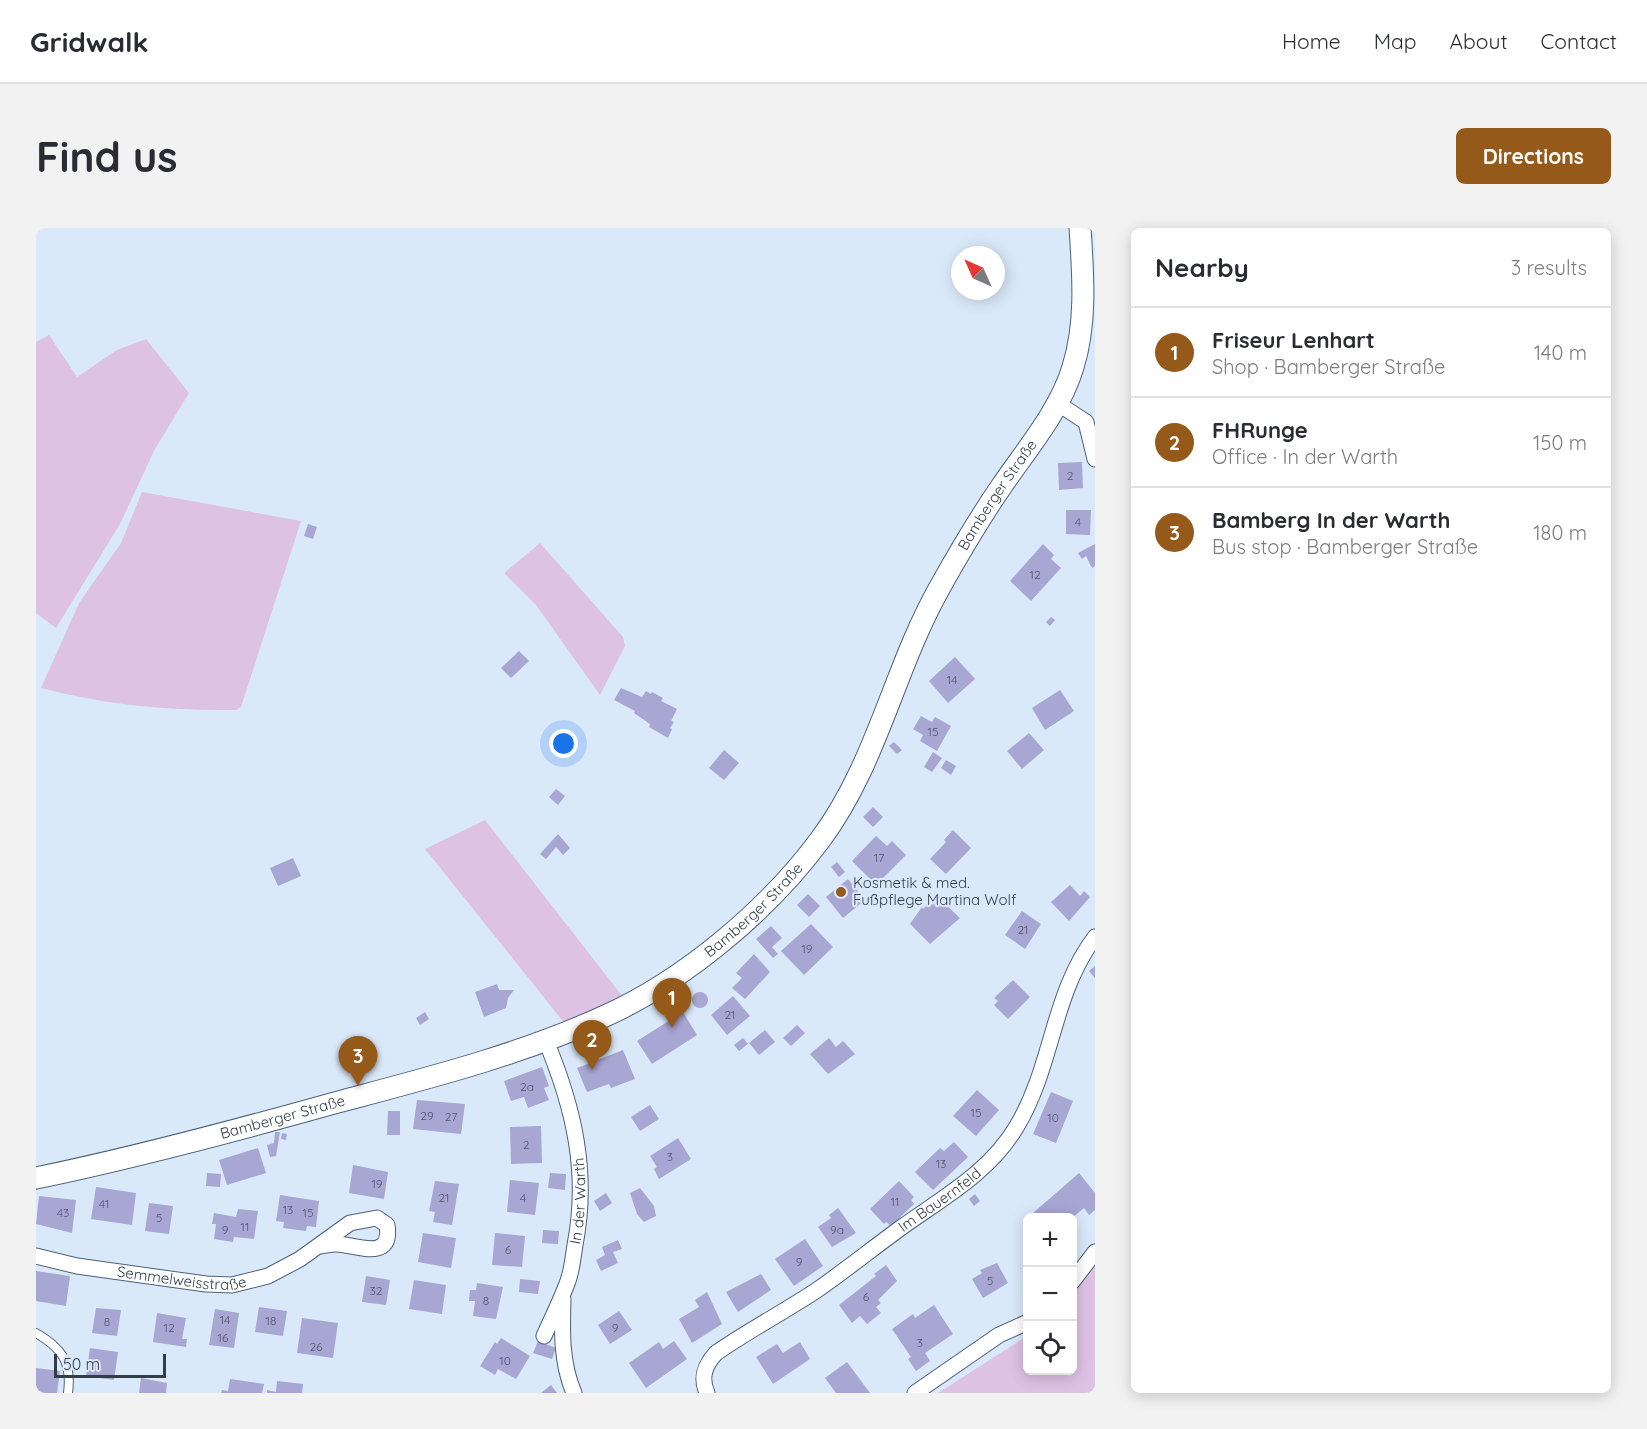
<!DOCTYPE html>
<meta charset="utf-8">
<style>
body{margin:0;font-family:Quicksand,sans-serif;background:#f2f2f3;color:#2b2b33}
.controls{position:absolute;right:18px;bottom:18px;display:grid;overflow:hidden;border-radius:9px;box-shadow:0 3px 15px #0003}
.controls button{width:54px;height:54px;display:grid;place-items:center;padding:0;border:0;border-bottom:2px solid #e1e1e2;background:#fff;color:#2b2b33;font:30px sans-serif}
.compass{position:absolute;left:915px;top:18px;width:54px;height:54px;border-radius:50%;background:#fff;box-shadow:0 3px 15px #0003;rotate:315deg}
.scale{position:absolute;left:18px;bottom:15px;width:112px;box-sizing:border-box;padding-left:6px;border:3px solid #333d48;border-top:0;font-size:16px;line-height:21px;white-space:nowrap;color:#333d48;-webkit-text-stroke:4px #dae9fa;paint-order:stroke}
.you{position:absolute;left:528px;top:516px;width:21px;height:21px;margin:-15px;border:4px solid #fff;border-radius:50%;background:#1a73e8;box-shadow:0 0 0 9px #1a73e833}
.badge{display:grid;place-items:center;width:39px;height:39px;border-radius:50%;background:#955919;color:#fff;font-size:20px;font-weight:700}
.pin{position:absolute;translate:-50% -50px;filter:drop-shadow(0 2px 3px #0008)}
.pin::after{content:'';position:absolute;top:32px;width:21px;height:18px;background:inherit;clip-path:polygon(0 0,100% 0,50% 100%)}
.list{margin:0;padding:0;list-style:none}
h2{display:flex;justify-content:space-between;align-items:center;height:78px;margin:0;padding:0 24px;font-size:26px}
h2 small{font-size:20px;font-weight:400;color:#7c7c81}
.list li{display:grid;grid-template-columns:39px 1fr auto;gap:18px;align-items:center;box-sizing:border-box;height:90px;padding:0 24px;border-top:2px solid #e1e1e2}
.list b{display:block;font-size:22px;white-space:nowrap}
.list p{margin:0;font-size:20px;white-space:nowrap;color:#7c7c81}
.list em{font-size:20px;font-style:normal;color:#7c7c81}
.icon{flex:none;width:33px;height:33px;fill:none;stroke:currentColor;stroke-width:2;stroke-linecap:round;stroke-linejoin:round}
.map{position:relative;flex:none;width:1059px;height:1165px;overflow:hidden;border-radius:9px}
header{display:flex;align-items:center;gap:36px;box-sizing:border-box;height:84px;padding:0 30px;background:#fff;border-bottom:2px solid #e1e1e2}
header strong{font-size:28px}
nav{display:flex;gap:33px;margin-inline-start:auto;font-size:21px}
.intro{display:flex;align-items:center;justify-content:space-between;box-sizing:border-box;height:144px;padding:0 36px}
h1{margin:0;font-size:42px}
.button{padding:15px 27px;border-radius:9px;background:#955919;color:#fff;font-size:21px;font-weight:700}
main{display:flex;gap:36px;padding:0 36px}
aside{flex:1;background:#fff;border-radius:9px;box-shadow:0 3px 15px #0003}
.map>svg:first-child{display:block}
.green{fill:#dec2e4}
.building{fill:#a8a6d3}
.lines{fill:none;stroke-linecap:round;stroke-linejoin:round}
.lane-casing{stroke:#4c617a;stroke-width:10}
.street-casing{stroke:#4c617a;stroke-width:17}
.secondary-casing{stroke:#4c617a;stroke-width:23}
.lane{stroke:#fff;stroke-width:8}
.street{stroke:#fff;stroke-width:15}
.secondary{stroke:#fff;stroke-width:21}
.poi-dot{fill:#955919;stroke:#dae9fa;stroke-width:2}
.labels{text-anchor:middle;stroke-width:4.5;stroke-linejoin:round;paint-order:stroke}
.number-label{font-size:12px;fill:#50576b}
.street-label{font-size:15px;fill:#333d48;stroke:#dae9fa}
.poi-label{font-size:15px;fill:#333d48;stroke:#dae9fa;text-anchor:start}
</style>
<header>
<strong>Gridwalk</strong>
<nav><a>Home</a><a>Map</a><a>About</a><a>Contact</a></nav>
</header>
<div class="intro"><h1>Find us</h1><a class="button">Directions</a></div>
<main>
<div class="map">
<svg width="1059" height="1165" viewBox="0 0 1059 1165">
<rect width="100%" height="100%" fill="#dae9fa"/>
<g class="green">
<path d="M13 107 41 149 81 122 110 111 153 165 119 221 84 296 20 400 0 385V114Z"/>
<path d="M106 264 265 293 205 479 200 482C134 483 69 477 5 460L43 375 85 315Z"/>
<path d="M504 315 587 409 589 418 564 467 500 377 468 345Z"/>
<path d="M449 592 587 769 530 797 389 621Z"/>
<path d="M1059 1038V1165H902L991 1108 992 1142H1036L1037 1066Z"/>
</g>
<g class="building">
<path d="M1046 234 1047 260 1023 262 1022 235Z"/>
<path d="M1030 282H1055L1054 307 1030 306Z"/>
<path d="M272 296 281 299 277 311 268 308Z"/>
<path d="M1007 316 1018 327 1015 331 1025 340 995 373 974 353Z"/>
<path d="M1059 316V338L1056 340 1050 328 1046 331 1042 325Z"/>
<path d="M1015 389 1019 392 1014 398 1010 394Z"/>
<path d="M483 423 493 433 475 450 465 440Z"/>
<path d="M919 429 939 451 912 475 893 453Z"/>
<path d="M585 460 606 469 610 463 615 466 616 464 627 470 625 473 641 481 635 493 638 494 634 500 636 501 632 510 613 499 614 496 598 485 599 483 578 472Z"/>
<path d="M1024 462 1038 483 1009 502 996 480Z"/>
<path d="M885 488 896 494 899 489 915 498 901 523 884 513 887 507 877 501Z"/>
<path d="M993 505 1008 522 986 541 971 523Z"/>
<path d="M858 514 866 522 861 526 853 518Z"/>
<path d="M688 522 703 535 688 552 673 540Z"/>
<path d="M897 524 906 530 896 544 888 539Z"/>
<path d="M910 532 920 538 915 547 905 540Z"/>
<path d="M520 561 529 568 522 577 513 569Z"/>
<path d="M837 579 847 589 837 599 827 589Z"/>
<path d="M917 602 935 620 910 646 894 631 910 614 908 612Z"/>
<path d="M522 606 534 620 527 627 520 619 510 631 504 626Z"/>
<path d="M840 608 851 618 856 613 870 627 840 657 816 633Z"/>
<path d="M257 630 265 648 242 658 234 640Z"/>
<path d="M801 634 809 644 803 649 795 639Z"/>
<path d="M812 651 829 672 807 690 790 669Z"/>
<path d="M1034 657 1044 668 1048 663 1054 669 1033 693 1015 674Z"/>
<path d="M772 666 784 678 773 689 761 677Z"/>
<path d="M903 670 924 690 894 716 874 696 886 679 887 681 893 675 896 677Z"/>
<path d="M986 683 1005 696 989 721 969 707Z"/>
<path d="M775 696 797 719 768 747 745 723Z"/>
<path d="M735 698 746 710 736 719 742 726 737 730 720 711Z"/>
<path d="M718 726 734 744 709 771 696 760 706 750 700 745Z"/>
<path d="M1059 738V750L1053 743Z"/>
<path d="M977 752 994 769 972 791 958 777 962 773 958 770Z"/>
<path d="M461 756 463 762H478L472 770 470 780 448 789 439 764Z"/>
<circle cx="664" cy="772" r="8"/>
<path d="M697 768 714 788 691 807 675 787Z"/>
<path d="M389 784 393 791 384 797 380 790Z"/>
<path d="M647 784 661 807 616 836 601 813Z"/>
<path d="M761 797 769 805 755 818 747 810Z"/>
<path d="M729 802 739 814 723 827 713 815Z"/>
<path d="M707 810 712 816 703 823 698 817Z"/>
<path d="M793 810 800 819 807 813 819 826 792 846 774 826Z"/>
<path d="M587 822 599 851 575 860 573 856 551 864 541 840Z"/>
<path d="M506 839 513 858 508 860 513 872 492 880 488 869 475 873 468 853Z"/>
<path d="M941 862 963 882 940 908 917 888Z"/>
<path d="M1015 864 1037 873 1020 915 997 906Z"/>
<path d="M381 872 429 876 425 906 377 901Z"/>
<path d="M614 877 623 891 604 903 595 889Z"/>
<path d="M352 883H364V907H351Z"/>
<path d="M505 898 506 935 475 936 474 899Z"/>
<path d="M239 904H244L240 928 234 929 231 917 238 915Z"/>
<path d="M246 905 251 906 250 912 245 911Z"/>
<path d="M642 910 655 931 623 951 618 941 621 939 614 928Z"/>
<path d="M918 914 932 929 897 962 879 944 904 920 908 923Z"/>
<path d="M222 920 230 945 191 957 183 932Z"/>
<path d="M317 937 352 944 348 971 313 965Z"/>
<path d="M171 945 185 946 184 959 170 958Z"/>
<path d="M514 945 530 946 529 962 512 960Z"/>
<path d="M1043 945 1059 965V982L1053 987 1048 980 1036 990H992V995L989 992Z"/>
<path d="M474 952 503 955 499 987 471 984Z"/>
<path d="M399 953 423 956 416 997 397 994 399 984 393 983Z"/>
<path d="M863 953 878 969 875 972 878 976 855 998 850 994 848 996 834 981Z"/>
<path d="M60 959 100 965 96 997 55 991Z"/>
<path d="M604 960 618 978 620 988 608 994 601 986 594 965Z"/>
<path d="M570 965 576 975 564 983 558 973Z"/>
<path d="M939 966 944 973 938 978 933 971Z"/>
<path d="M244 967 283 973 280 999 271 998 270 1003 247 1000 248 994 240 993Z"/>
<path d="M3 968 40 972 36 1005 0 996Z"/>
<path d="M113 975 137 978 133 1006 109 1003Z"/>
<path d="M802 980 820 1005 796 1019 782 999 795 990 793 987Z"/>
<path d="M202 981 222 983 218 1011 198 1009 197 1014 178 1011 180 996H176L178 985 200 989Z"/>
<path d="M507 1002 523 1003 522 1016 506 1015Z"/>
<path d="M387 1005 420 1010 415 1040 382 1034Z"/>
<path d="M459 1005 489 1008 486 1039 456 1037Z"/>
<path d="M769 1011 787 1038 758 1058 739 1031Z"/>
<path d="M582 1012 586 1021 577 1024 582 1035 565 1043 560 1032 569 1027 566 1019Z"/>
<path d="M961 1035 972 1055 947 1070 936 1051 946 1045 944 1042Z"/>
<path d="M850 1037 861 1053 842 1072 845 1075 840 1079 845 1085 831 1096 824 1088 816 1095 803 1077 840 1048 838 1046Z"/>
<path d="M0 1043 34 1048 30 1078 0 1073Z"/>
<path d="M725 1046 735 1062 702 1084 690 1064Z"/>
<path d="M330 1048 354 1052 350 1077 326 1074Z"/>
<path d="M484 1051 504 1053 502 1066 483 1064Z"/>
<path d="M378 1052 410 1057 406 1086 373 1081Z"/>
<path d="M441 1055 467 1059 460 1091 437 1088 439 1073H433L434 1062H440Z"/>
<path d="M671 1064 686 1096 656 1115 643 1091 663 1079 659 1072Z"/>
<path d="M898 1077 917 1106 889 1125 894 1133 880 1143 872 1131 875 1129 856 1101 877 1086 879 1090Z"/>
<path d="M223 1079 251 1083 247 1108 219 1104Z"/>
<path d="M60 1080 85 1082 81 1108 56 1105Z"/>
<path d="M179 1081 203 1085 198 1120 173 1117Z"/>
<path d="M583 1083 596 1102 574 1116 562 1097Z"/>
<path d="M121 1085 150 1090 146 1111H151L150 1119 117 1114Z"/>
<path d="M266 1090 302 1095 297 1130 261 1125Z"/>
<path d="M465 1110 494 1128 480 1151 462 1141 459 1147 444 1138 459 1114 461 1116Z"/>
<path d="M502 1113 520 1120 516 1131 497 1125Z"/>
<path d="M638 1113 651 1131 610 1160 593 1135 623 1114 627 1121Z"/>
<path d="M764 1114 774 1131 737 1156 720 1129 741 1116 747 1125Z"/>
<path d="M54 1120 82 1124 78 1152 50 1148Z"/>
<path d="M811 1134 834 1165H800L789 1150Z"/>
<path d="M0 1140 24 1143 21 1165H0Z"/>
<path d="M105 1150 131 1155 130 1165H103Z"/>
<path d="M194 1151 228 1156 226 1165H185L186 1162 192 1163Z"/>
<path d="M241 1153 267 1156 266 1165H231V1162L240 1164Z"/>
<path d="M515 1157 521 1165H505Z"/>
</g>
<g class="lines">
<g class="lane-casing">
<path id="lane" d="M0 1105C26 1120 36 1134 32 1165"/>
</g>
<g class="street-casing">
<g id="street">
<path d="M1021 175 1050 194 1059 231"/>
<path id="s1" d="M0 1028 41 1038 170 1056 196 1057 232 1048 264 1031 314 995 341 990 351 997C357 1035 318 1016 300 1016 295 1016 290 1017 285 1018"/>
<path d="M1036 1054 1059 1024"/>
<path d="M527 1071C526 1103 525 1135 538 1165"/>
<path id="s2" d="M508 1108C516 1090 525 1072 532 1053 536 1042 537 1029 539 1017 553 945 538 880 510 813"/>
<path id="s3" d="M671 1165C664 1149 669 1137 680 1125 713 1102 748 1084 781 1062 810 1042 837 1020 866 999 908 969 954 944 981 898 1017 838 1016 766 1059 709"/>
<path d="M879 1165 963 1107 992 1094"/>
</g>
</g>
<g class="secondary-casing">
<g id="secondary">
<path id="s4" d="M0 950C102 929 202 902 302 874 392 850 484 827 569 788 649 752 732 682 784 612 841 536 858 440 904 359 923 325 943 291 965 259 990 222 1024 183 1037 139 1051 94 1047 46 1044 0"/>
</g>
</g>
<use href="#lane" class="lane"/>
<use href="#street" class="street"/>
<use href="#secondary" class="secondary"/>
</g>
<circle class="poi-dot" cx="805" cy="664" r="6"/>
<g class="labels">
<g class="number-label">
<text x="1034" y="252">2</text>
<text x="1042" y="298">4</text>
<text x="999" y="351">12</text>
<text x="916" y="456">14</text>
<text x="897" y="508">15</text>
<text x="843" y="634">17</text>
<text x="987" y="706">21</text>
<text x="771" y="725">19</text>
<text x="694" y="791">21</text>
<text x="491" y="863">2a</text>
<text x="940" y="889">15</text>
<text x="391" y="892">29</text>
<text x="415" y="893">27</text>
<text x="1017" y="894">10</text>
<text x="490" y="921">2</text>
<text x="634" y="933">3</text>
<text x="905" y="940">13</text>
<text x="341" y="960">19</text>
<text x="408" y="974">21</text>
<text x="487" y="974">4</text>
<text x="859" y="978">11</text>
<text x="68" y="980">41</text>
<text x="252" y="986">13</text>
<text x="27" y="989">43</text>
<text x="272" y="989">15</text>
<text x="123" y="994">5</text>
<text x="209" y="1003">11</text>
<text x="189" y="1006">9</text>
<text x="801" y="1006">9a</text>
<text x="472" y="1026">6</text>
<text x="763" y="1038">9</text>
<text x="954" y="1057">5</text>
<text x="340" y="1067">32</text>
<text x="830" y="1073">6</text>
<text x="450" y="1077">8</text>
<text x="189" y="1096">14</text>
<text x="235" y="1097">18</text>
<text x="71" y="1098">8</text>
<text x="133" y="1104">12</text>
<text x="579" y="1104">9</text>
<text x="187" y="1114">16</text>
<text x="884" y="1119">3</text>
<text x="280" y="1123">26</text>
<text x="469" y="1137">10</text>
</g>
<g class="street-label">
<text dy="5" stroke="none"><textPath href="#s4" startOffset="1262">Bamberger Straße</textPath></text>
<text dy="5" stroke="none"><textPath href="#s4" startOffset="776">Bamberger Straße</textPath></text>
<text dy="5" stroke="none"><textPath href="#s4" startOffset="254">Bamberger Straße</textPath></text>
<text dy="5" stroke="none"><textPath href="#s3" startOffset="315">Im Bauernfeld</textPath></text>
<text dy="5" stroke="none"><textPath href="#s2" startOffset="141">In der Warth</textPath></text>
<text dy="5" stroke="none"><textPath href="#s1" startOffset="148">Semmelweisstraße</textPath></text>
</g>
<g class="poi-label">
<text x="817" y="660">Kosmetik &amp; med.<tspan x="817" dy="17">Fußpflege Martina Wolf</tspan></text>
</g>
</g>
</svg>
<div class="controls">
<button>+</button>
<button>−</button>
<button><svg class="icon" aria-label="locate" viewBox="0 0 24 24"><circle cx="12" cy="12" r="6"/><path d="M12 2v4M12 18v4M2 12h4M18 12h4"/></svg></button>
</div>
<svg class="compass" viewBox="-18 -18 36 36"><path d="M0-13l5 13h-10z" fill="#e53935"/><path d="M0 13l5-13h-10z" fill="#7c7c81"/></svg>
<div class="scale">50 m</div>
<div class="you"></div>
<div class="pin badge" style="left:636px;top:800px">1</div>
<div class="pin badge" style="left:556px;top:842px">2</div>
<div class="pin badge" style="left:322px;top:858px">3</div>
</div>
<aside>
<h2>Nearby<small>3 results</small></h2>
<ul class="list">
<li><span class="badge">1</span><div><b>Friseur Lenhart</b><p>Shop · Bamberger Straße</p></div><em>140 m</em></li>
<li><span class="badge">2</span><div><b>FHRunge</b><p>Office · In der Warth</p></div><em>150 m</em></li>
<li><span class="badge">3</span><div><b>Bamberg In der Warth</b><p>Bus stop · Bamberger Straße</p></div><em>180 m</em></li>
</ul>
</aside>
</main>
